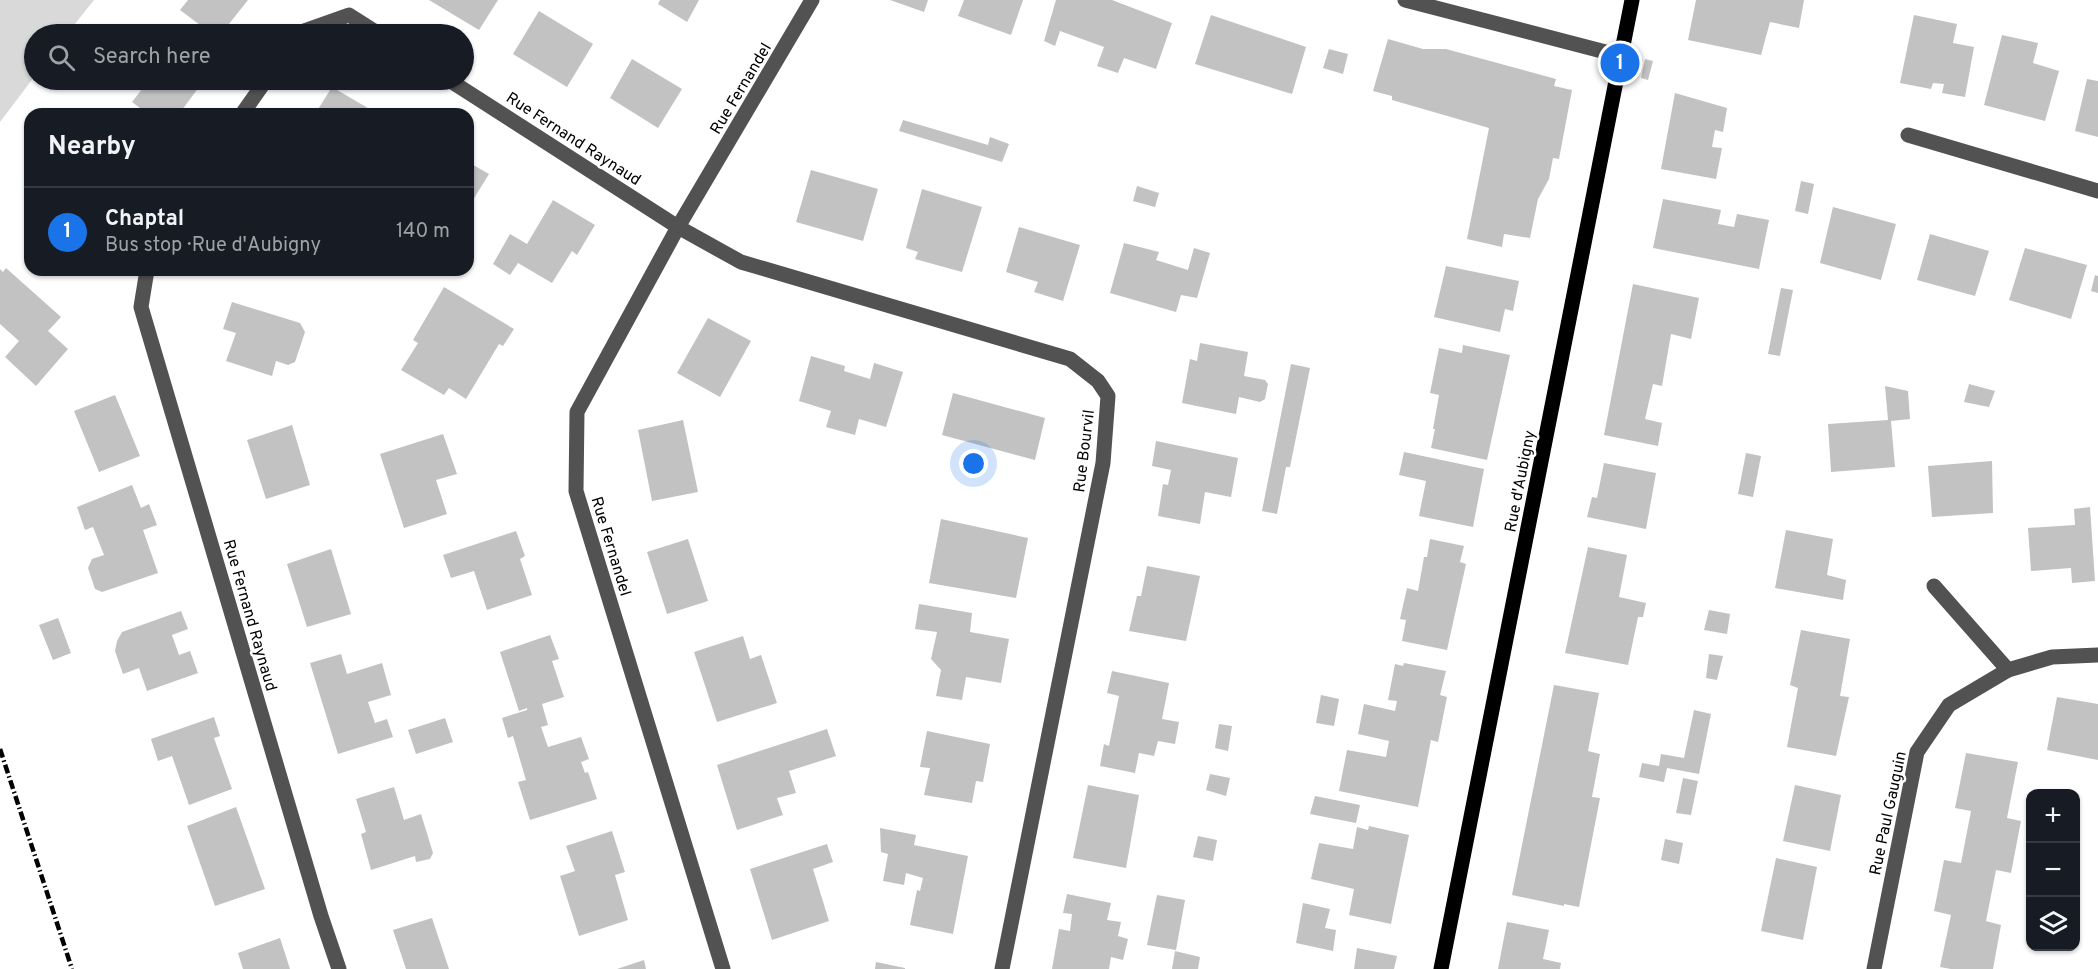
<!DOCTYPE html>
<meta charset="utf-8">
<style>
body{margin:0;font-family:Overpass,sans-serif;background:#242831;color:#f1f3f6}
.controls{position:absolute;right:18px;bottom:18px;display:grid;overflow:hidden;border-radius:12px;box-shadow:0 2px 4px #0004}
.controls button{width:54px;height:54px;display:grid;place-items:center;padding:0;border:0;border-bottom:2px solid #363941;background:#171b24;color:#f1f3f6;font:30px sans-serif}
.you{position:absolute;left:974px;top:464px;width:21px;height:21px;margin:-15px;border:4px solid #fff;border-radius:50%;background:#1a73e8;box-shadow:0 0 0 9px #1a73e833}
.badge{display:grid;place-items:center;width:39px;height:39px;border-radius:50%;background:#1a73e8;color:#fff;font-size:20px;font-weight:700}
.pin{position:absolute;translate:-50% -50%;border:3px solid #fff;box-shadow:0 2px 6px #0006}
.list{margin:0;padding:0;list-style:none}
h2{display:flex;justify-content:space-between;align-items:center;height:78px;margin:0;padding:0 24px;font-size:26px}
h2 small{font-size:20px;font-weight:400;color:#9ea1a6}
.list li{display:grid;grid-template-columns:39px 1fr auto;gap:18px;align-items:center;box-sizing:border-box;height:90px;padding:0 24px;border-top:2px solid #363941}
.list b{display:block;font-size:22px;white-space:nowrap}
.list p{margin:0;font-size:20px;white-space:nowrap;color:#9ea1a6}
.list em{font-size:20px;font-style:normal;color:#9ea1a6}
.icon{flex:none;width:33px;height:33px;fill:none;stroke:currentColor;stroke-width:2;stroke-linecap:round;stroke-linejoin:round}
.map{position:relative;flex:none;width:2098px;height:969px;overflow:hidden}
.search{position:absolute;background:#171b24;box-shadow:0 2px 4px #0004;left:24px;top:24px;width:450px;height:66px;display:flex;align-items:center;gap:15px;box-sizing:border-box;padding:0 21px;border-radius:33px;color:#9ea1a6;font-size:22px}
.panel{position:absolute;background:#171b24;box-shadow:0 2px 4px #0004;left:24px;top:108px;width:450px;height:168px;border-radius:18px}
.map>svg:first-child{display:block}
.green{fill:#d9d9d9}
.building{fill:#c2c2c2}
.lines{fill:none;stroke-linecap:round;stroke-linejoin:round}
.minor{stroke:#525252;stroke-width:15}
.major{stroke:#000;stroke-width:15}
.rail{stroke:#000;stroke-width:4.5;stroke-dasharray:9 3 1.5 3;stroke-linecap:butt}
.labels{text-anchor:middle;stroke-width:5;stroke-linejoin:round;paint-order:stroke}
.street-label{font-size:16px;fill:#000;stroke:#fff}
</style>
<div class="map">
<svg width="2098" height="969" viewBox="0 0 2098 969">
<rect width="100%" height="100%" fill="#fff"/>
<path class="green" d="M0 0H94L67 34H34V77L0 122Z"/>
<g class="building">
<path d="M188 0H248L221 34H212L180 10Z"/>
<path d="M429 0H498L479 30Z"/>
<path d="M660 0H699L687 22 658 4Z"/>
<path d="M890 0H928L924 12Z"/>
<path d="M964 0H1023L1011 35 958 16Z"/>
<path d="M1056 0H1112L1172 23 1156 69 1124 58 1118 73 1097 66 1104 47 1060 31 1055 46 1044 41Z"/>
<path d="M1696 0H1804L1799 28 1770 22 1761 55 1688 40Z"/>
<path d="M539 11 593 44 567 87 513 54Z"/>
<path d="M1211 15 1306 47 1292 94 1195 64Z"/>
<path d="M1914 15 1957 24 1953 43 1974 47 1965 97 1942 93 1944 84 1933 83 1931 89 1900 83Z"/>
<path d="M2002 35 2038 43 2033 63 2059 71 2045 121 1984 105Z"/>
<path d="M1388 39 1423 49H1446L1556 79 1554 86 1572 90 1559 159 1553 158 1549 179 1538 199 1530 238 1504 234 1502 247 1467 239 1489 128 1392 100V96L1373 91Z"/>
<path d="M1329 49 1348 54 1343 74 1323 68Z"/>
<path d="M632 59 682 89 658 128 610 98Z"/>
<path d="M1645 59 1653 61 1648 80 1641 78Z"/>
<path d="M2087 79 2098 81V137L2075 131Z"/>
<path d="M149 80H189L199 87 179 114H148L132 102Z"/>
<path d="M332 87 378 114H315Z"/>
<path d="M1675 93 1727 108 1723 132 1715 130 1712 147 1722 148 1716 179 1661 169Z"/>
<path d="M903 120 988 145 990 137 1009 144 1002 162 899 131Z"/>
<path d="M468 162 489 174 468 208Z"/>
<path d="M811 170 878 189 863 241 796 222Z"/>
<path d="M1801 181 1814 184 1808 214 1795 211Z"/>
<path d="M1137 186 1159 193 1155 207 1133 201Z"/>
<path d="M922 189 982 207 962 272 915 259 918 252 906 248Z"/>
<path d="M1663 199 1721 210 1718 224 1734 227 1737 214 1769 220 1759 269 1653 248Z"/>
<path d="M553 200 595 225 577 255 572 251 552 283 518 263 510 275 493 264 510 234 527 244Z"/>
<path d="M1833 207 1896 224 1881 280 1820 263Z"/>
<path d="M1019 227 1080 245 1063 301 1034 292 1038 282 1006 272Z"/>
<path d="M1930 234 1989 251 1975 296 1917 280Z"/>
<path d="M1124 243 1159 252 1156 260 1188 270 1194 248 1210 253 1197 298 1181 295 1176 312 1110 293Z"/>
<path d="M2025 248 2087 265 2071 319 2009 300Z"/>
<path d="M1446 266 1519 281 1513 311 1505 309 1500 332 1434 317Z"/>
<path d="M6 268 61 317 48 331 68 349 36 386 5 357 19 341 0 324V269L3 272Z"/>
<path d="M2095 275 2098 276V293L2091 291Z"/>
<path d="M1633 284 1699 298 1691 339 1671 334 1662 386 1653 384 1645 419 1662 423 1658 446 1604 435Z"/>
<path d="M444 287 514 329 503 346 499 344 466 399 449 388 444 395 401 370 418 343 413 340Z"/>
<path d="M1781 288 1793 290 1780 356 1768 354Z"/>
<path d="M232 302 300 323 305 332 295 362 288 365 276 361 272 376 226 361 236 333 223 329Z"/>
<path d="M708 318 751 341 720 397 677 373Z"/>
<path d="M1200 343 1248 352 1244 376 1265 380 1268 384 1265 399 1260 402 1239 397 1236 414 1182 403 1190 359 1197 361Z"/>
<path d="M1463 345 1510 355 1487 460 1431 448 1435 429H1433L1439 395 1430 393 1439 348 1462 353Z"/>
<path d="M811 356 845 366 844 371 870 379 874 363 903 372 886 427 859 419 855 435 826 427 831 411 799 401Z"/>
<path d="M1291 364 1310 368 1290 467H1286L1277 514 1262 511Z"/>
<path d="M1969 384 1995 391 1989 407 1964 402Z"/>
<path d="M1885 386 1908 391 1910 419 1891 421 1895 467 1831 472 1828 424 1888 420Z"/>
<path d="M953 393 1045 418 1035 460 942 435Z"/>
<path d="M115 395 140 456 99 472 74 411Z"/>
<path d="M683 420 698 492 652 501 638 430Z"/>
<path d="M292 425 310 485 266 499 247 440Z"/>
<path d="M443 434 457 474 436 480 447 514 404 528 380 454Z"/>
<path d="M1156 441 1238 458 1231 497 1205 492 1200 524 1158 516 1163 484 1168 485 1171 470 1152 466Z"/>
<path d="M1404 452 1484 469 1473 527 1419 516 1426 481 1399 475Z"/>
<path d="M1746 453 1761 456 1753 497 1738 494Z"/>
<path d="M1992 461 1993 513 1932 517 1928 466Z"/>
<path d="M1604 463 1656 473 1646 529 1587 517 1592 497 1597 498Z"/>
<path d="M132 485 141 508 149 504 157 525 143 530 158 573 102 592 95 589 88 568 92 559 104 555 93 527 85 530 77 507Z"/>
<path d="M2090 507 2095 581 2072 583 2071 568 2031 571 2028 528 2075 525 2074 509Z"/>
<path d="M941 519 1028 538 1016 598 929 583Z"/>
<path d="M1786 530 1833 539 1827 575 1846 580 1843 600 1775 588Z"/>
<path d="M516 531 525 556 520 559 532 595 487 610 474 571 451 578 443 555Z"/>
<path d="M688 539 708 601 667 614 647 552Z"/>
<path d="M1430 539 1464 546 1460 562 1466 564 1447 650 1402 641 1406 620 1400 619 1407 588 1418 591 1424 557H1427Z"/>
<path d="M1588 547 1627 555 1619 597 1646 603 1643 617H1638L1628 665 1565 653Z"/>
<path d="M331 549 351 614 307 627 287 564Z"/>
<path d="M1147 566 1200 576 1186 641 1129 631 1137 596H1141Z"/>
<path d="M919 604 972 613 970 632 1009 639 1001 683 966 677 962 700 936 696 941 670 931 659 937 632 915 629Z"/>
<path d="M1709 610 1730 614 1727 634 1704 630Z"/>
<path d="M181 611 188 629 172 635 179 655 190 651 198 673 147 691 139 668 123 674 115 651 117 641 122 632Z"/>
<path d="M58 618 71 653 53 660 39 625Z"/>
<path d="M1801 630 1850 639 1840 696 1849 697 1836 756 1787 747 1798 688 1790 685Z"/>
<path d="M550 635 559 659 552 661 564 697 542 704 548 725 541 727 548 747 581 737 589 759 581 762 585 773 588 772 597 799 530 820 518 782 526 780 513 736 508 738 502 718 527 710V708L519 711 500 652Z"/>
<path d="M743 636 750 659 761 655 777 703 717 722 694 652Z"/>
<path d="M341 654 347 674 382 663 391 695 368 702 375 723 387 719 393 737 338 754 310 663Z"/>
<path d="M1709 654 1723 656 1717 680 1706 678Z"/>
<path d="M1404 663 1446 671 1440 695 1447 697 1438 742 1431 740 1418 807 1339 791 1347 750 1386 757 1389 741 1358 734 1364 704 1395 711 1397 701 1388 700 1395 664 1403 666Z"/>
<path d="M1112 671 1169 683 1162 719 1179 722 1175 744 1158 741 1154 756 1139 753 1135 773 1100 766 1104 744 1109 746 1119 696 1107 693Z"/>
<path d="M1554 685 1599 693 1588 751 1600 754 1592 797 1600 798 1579 907 1564 904V906L1512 895Z"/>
<path d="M1321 695 1339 699 1334 726 1316 723Z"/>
<path d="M2057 697 2098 704V760L2047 750Z"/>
<path d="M1694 710 1711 714 1699 774 1667 768 1664 782 1639 777 1642 763 1659 766 1661 754 1684 758Z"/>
<path d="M214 717 220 736 214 738 232 789 189 805 172 756 158 761 151 739Z"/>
<path d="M445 718 453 742 416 754 408 730Z"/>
<path d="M1219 724 1232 726 1228 751 1215 748Z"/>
<path d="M827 729 836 756 789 771 796 793 777 798 783 815 737 830 717 765Z"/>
<path d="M927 731 990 744 983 782 976 781 972 803 924 795 930 768 920 767Z"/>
<path d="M1966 753 2018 762 2007 818 2021 821 2011 873 1996 870 1986 921 2001 925 1993 969H1951L1940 967 1951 915 1934 911 1944 860 1961 863 1971 811 1955 808Z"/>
<path d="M1210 774 1230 778 1226 796 1206 790Z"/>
<path d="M1683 778 1698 781 1691 815 1676 813Z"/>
<path d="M1088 785 1139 795 1126 868 1073 858Z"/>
<path d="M1795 785 1841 795 1830 851 1783 841Z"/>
<path d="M394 787 404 820 421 814 433 853 430 859 416 862 415 856 371 870 361 834 366 832 356 799Z"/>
<path d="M1315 796 1360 805 1356 823 1310 814Z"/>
<path d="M236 807 265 889 215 906 187 826Z"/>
<path d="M1369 826 1409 835 1391 924 1349 915 1354 889 1311 879 1319 843 1353 849 1357 827 1368 830Z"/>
<path d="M880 828 916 835 914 845 968 856 953 934 910 925 917 890 920 891 923 878 906 873 904 885 883 881 888 854 881 852Z"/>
<path d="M612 831 625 872 615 875 628 920 579 936 560 876 575 871 566 846Z"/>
<path d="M1198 836 1217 840 1213 861 1193 857Z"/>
<path d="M1665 839 1683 843 1679 864 1661 860Z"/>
<path d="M827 844 833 862 813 869 829 921 772 940 750 869Z"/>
<path d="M1776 858 1817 867 1803 940 1761 931Z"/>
<path d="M1067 894 1111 903 1107 920 1121 922 1118 936 1128 939 1123 960 1111 957 1109 969H1052L1059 929 1070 931 1072 914 1063 913Z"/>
<path d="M1157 895 1185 900 1176 950 1147 945Z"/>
<path d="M1303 903 1330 909 1325 928 1336 930 1333 951 1296 943Z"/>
<path d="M432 918 449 969H406L393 930Z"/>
<path d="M1507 922 1549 930 1543 959 1561 963 1560 969H1498Z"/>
<path d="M280 938 290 969H243L238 953Z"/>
<path d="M1357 948 1397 956 1394 969H1354Z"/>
<path d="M1175 951 1200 957 1198 969H1172Z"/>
<path d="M644 960 646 969H617Z"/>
<path d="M876 962 905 968V969H875Z"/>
</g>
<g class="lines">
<g class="minor">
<path d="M1405 0 1621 56"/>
<path d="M299 34 301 32 349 15 379 34"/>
<path d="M449 80 678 227 741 262 1070 359 1098 381 1108 396 1103 463 1002 969"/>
<path d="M242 114 266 80"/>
<path d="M1908 135 2098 191"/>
<path d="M147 270 141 307 321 916 339 969"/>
<path d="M1934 586 2008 670"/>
<path d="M723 969 576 491 577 412 678 227 812 0"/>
<path d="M1874 969 1917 752 1949 705 2008 670 2052 657 2098 655"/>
</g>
<path class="major" d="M1441 969 1632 0"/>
<path class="rail" d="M0 749 72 969"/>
</g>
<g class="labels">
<g class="street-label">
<text transform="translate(740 88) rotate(-59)" y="6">Rue Fernandel</text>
<text transform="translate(574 138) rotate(33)" y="6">Rue Fernand Raynaud</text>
<text transform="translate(1083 451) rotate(-83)" y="6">Rue Bourvil</text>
<text transform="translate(1519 481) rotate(-79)" y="6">Rue d'Aubigny</text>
<text transform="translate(612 546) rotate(73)" y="6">Rue Fernandel</text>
<text transform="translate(251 615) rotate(74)" y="6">Rue Fernand Raynaud</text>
<text transform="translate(1887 813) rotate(-78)" y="6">Rue Paul Gauguin</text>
</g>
</g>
</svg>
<div class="controls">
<button>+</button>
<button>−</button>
<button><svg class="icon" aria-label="layers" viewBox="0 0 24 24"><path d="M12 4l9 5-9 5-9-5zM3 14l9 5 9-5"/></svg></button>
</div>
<div class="you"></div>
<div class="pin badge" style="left:1620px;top:63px">1</div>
<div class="search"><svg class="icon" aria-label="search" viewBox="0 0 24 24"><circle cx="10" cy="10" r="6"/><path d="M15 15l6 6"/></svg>Search here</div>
<section class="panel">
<h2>Nearby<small></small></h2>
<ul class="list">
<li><span class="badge">1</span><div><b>Chaptal</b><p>Bus stop · Rue d'Aubigny</p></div><em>140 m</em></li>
</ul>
</section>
</div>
